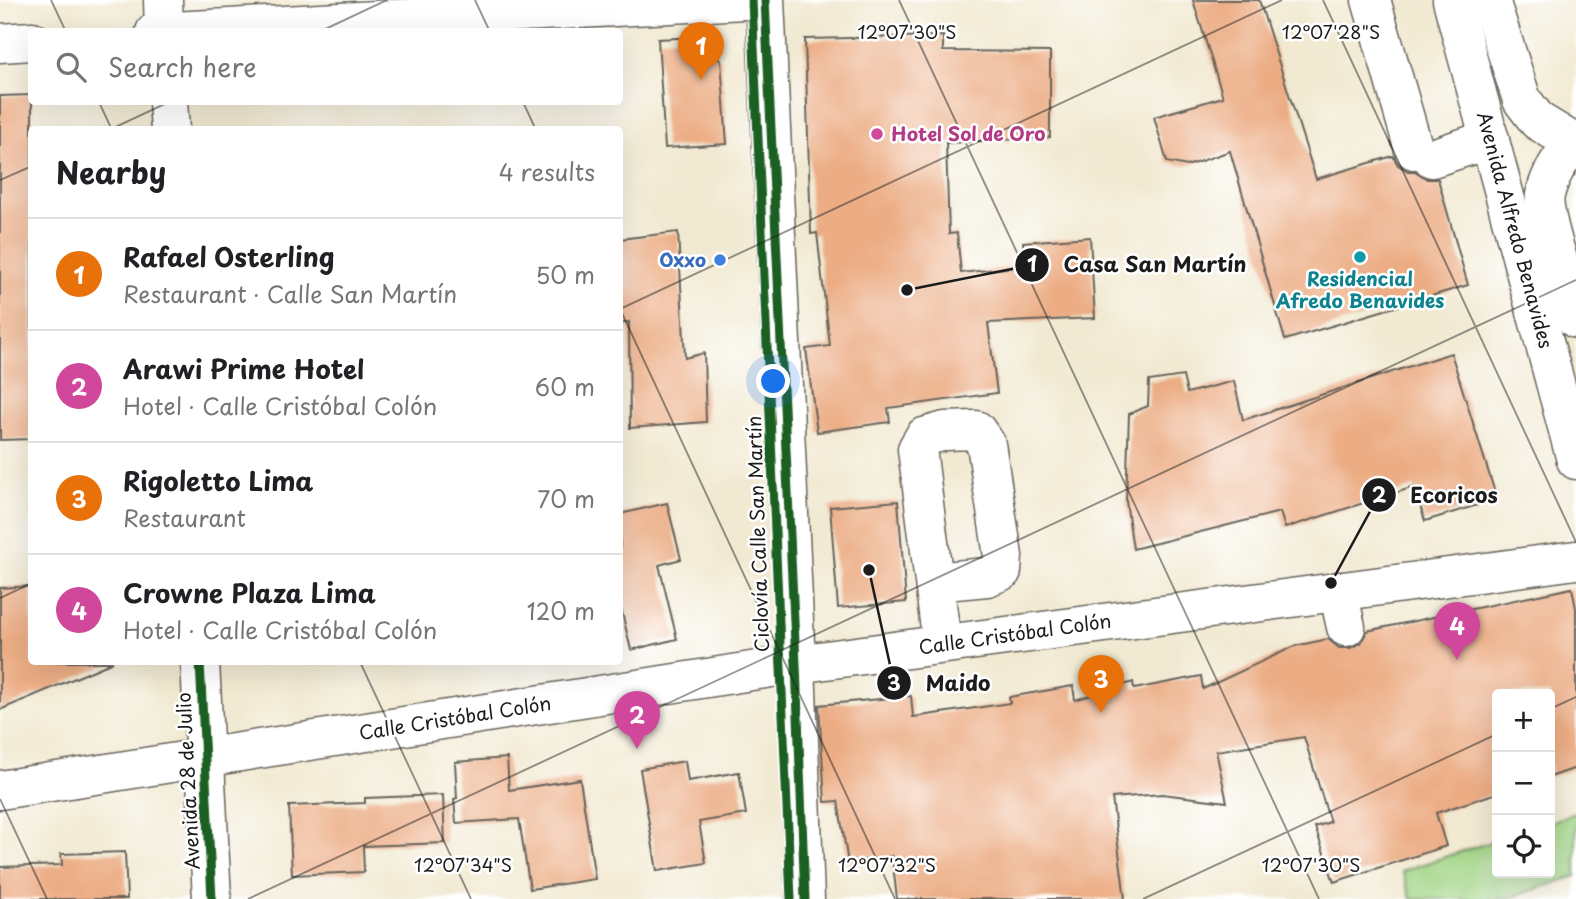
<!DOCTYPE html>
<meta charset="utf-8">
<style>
body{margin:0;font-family:"Playpen Sans",sans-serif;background:#f6f6f6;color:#202124}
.controls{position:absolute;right:21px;bottom:21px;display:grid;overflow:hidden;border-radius:7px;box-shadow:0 7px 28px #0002}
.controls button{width:63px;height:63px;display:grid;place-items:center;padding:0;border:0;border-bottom:2px solid #e0e0e0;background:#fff;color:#202124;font:35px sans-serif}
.you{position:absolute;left:774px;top:382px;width:24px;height:24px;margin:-18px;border:5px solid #fff;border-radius:50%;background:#1a73e8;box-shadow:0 0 0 10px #1a73e833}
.badge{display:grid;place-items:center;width:46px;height:46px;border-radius:50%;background:#2563eb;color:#fff;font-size:23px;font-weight:700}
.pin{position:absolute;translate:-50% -58px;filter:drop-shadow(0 2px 4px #0008)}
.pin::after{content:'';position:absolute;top:37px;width:24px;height:21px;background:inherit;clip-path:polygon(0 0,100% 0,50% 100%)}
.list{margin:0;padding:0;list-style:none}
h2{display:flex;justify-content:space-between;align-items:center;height:91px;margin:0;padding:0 28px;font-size:30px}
h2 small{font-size:23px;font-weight:400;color:#757577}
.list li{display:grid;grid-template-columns:46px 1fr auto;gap:21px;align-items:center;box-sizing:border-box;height:112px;padding:0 28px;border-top:2px solid #e0e0e0}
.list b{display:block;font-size:26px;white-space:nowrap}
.list p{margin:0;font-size:23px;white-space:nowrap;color:#757577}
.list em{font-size:23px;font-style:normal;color:#757577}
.icon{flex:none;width:38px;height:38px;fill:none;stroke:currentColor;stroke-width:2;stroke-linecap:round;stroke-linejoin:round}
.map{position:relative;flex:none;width:1576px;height:899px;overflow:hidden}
.search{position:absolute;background:#fff;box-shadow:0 7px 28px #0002;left:28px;top:28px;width:595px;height:77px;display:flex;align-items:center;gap:18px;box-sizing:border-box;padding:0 24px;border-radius:7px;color:#757577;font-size:26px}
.panel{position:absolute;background:#fff;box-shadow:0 7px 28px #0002;left:28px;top:126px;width:595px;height:539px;border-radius:7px}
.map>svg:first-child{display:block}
.green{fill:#a0d484;stroke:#5e7850;stroke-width:2}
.building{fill:#ecad85}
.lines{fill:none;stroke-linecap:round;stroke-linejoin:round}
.minor-casing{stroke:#67645b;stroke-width:41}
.major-casing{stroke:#67645b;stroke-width:41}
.minor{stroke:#fff;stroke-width:38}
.major{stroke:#fff;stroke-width:38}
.cycleway-casing{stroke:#fff;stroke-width:13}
.cycleway{stroke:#1b5e20;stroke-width:9}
.ticks{fill:none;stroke:#1c1c1c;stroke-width:2;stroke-opacity:0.45}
.hotel-dot{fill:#d1479c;stroke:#fff;stroke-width:2.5}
.culture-dot{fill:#0f9aa8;stroke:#fff;stroke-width:2.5}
.shop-dot{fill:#3f7fe0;stroke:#fff;stroke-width:2.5}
.labels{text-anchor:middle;stroke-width:5;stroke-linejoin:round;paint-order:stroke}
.hotel-label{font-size:19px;font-weight:bold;fill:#b23c85;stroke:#fff;text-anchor:start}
.street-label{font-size:19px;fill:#1c1c1c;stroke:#fff}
.shop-label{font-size:19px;font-weight:bold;fill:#366cbe;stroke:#fff;text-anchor:end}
.culture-label{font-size:19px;font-weight:bold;fill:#0d838f;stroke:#fff}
.ticks-label{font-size:18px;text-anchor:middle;fill:#1c1c1c;stroke:#fff;stroke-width:5;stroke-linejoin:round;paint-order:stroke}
.leader{fill:none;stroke:#1c1c1c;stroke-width:2.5}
.callout-dot{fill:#1c1c1c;stroke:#fff;stroke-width:2.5}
.mark-label{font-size:21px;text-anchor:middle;font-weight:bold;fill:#fff}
.callout-label{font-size:21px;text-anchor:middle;font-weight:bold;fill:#1c1c1c;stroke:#fff;stroke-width:5;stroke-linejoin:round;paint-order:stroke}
</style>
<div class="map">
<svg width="1576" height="899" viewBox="0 0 1576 899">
<rect width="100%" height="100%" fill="#fff"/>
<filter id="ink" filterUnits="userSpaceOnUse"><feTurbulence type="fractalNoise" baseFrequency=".0143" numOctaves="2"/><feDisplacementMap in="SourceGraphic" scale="14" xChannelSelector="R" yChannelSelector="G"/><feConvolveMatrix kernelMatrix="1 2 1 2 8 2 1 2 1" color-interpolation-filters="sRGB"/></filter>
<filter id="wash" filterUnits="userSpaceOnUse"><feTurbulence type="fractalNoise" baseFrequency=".00686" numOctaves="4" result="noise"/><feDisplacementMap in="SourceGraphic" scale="28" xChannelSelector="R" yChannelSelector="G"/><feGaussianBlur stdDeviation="1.57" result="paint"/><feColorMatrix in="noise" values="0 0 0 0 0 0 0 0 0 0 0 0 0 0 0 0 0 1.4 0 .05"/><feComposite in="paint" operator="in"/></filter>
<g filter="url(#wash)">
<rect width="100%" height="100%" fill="#f1e9d1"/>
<path class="green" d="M1576 813V876L1506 899H1411L1402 871 1497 840V873H1550V822Z"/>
<g id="blocks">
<g class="building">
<path d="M1193 0H1259L1316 179 1393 156 1398 165 1408 171H1415L1427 179H1438L1468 285 1285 340 1230 151 1187 166 1167 162 1154 117 1223 97Z"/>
<path d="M943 36V51L1050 52V137L946 143 949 234 957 233 961 273 1024 266 1023 242 1090 237 1095 318 988 323 997 393 888 408 890 422 817 432 806 349 830 346 817 233 811 234 805 39Z"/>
<path d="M697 37 721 60 727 144 665 148 658 39Z"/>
<path d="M32 95V439L0 440V96Z"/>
<path d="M678 232 685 358 704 353 706 422 630 428 629 322 620 324V239Z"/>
<path d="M1451 353 1497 499 1425 521 1414 487 1285 528 1280 512 1133 549 1126 501 1129 414 1148 406 1149 381 1183 376 1187 393 1234 381 1243 420Z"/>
<path d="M898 501 906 602 838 608 830 507Z"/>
<path d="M667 503 681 559 659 565 677 639 631 650 620 604V514Z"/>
<path d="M32 586V662H113L0 710V588Z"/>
<path d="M1572 588 1576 608V768L1550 777V694H1497V793L1436 813 1446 846 1334 882 1315 827 1330 822 1304 737 1216 751 1227 802 1162 794 1112 798 1125 899H897L892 856 848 863 838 801 825 802 819 705 911 696 913 717 1010 703 1009 697 1073 686 1075 700 1133 682 1134 689 1201 676 1203 689 1295 646 1328 639 1339 648H1350L1361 643 1367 631Z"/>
<path d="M507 758 509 790 580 779 595 879 530 889 519 819 456 823 454 799 457 798 455 762Z"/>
<path d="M685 761 688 781 739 772 746 814 699 822 706 863 657 871 640 769Z"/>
<path d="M443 795 445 843 363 846 364 872 292 875 289 806 365 803V798Z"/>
<path d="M125 852 127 899H0V867L62 865 61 854Z"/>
</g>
</g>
</g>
<g filter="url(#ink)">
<use href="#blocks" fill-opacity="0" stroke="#67645b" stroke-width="2"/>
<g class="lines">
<g class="minor-casing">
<g id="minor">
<path d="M163 0 164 32"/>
<path d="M765 0 796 664 805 899"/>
<path d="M1371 0 1414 150"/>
<path d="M155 32 744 0"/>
<path d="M0 43 32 41"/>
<path d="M168 102 170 130"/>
<path d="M1432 158 1490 139"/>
<path d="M934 582 987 577 1002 571 1003 556 986 444 976 430 945 431 924 437 917 449 942 644"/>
<path d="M1338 591 1346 627"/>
<path d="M200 662 212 899"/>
<path d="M0 790 796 664 1576 560"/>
</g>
</g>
<g class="major-casing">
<g id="major">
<path d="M1452 0 1576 460"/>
<path d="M1490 0 1522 100 1538 121 1574 143C1560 159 1550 174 1545 195 1541 214 1570 296 1576 319"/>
</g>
</g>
<use href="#minor" class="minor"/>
<use href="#major" class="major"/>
<g class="cycleway-casing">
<g id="cycleway">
<path d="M752 0 791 899"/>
<path d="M765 0 796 664 805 899"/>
<path d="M200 662 212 899"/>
</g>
</g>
<use href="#cycleway" class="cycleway"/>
</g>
</g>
<path class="ticks" d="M51 0 66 32M475 0 490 32M899 0 1319 899M1323 0 1576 542M319 32 387 0M99 102 112 130M523 102 536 130M109 130 169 102M0 180 32 166M620 309 1282 0M620 309 895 899M0 598 32 583M360 662 471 899M1550 709 1576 697M0 799 47 899M248 899 1576 280M1143 899 1497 734"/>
<circle class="hotel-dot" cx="877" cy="134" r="7"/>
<circle class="culture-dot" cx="1360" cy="257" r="7"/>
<circle class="shop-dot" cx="720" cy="260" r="7"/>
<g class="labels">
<g class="hotel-label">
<text x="891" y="141">Hotel Sol de Oro</text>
</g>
<g class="street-label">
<text transform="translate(1515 230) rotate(75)" y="7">Avenida Alfredo Benavides</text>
<text transform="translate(758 534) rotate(-92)" y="7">Ciclovía Calle San Martín</text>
<text transform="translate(1015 634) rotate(-8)" y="7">Calle Cristóbal Colón</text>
<text transform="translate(455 718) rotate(-9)" y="7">Calle Cristóbal Colón</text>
<text transform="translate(188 781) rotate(-93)" y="7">Avenida 28 de Julio</text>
</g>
<g class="shop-label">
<text x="706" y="267">Oxxo</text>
</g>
<g class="culture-label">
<text x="1360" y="286">Residencial<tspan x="1360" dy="22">Afredo Benavides</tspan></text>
</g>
</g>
<g class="ticks-label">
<text x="907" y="39">12°07'30"S</text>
<text x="1331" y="39">12°07'28"S</text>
<text x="463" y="872">12°07'34"S</text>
<text x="887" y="872">12°07'32"S</text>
<text x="1311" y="872">12°07'30"S</text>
</g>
<path class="leader" d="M907 290L1032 265M1331 583L1379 495M869 570L894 683"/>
<g class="callout-dot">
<circle cx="907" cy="290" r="7"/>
<circle cx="1331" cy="583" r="7"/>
<circle cx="869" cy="570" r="7"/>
<circle cx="1032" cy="265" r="18"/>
<circle cx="1379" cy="495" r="18"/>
<circle cx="894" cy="683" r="18"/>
</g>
<g class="mark-label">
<text x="1032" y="272">1</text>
<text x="1379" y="503">2</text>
<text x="894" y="691">3</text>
</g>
<g class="callout-label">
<text x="1155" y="272">Casa San Martín</text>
<text x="1454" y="503">Ecoricos</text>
<text x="958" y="691">Maido</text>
</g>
</svg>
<div class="controls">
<button>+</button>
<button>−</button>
<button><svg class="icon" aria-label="locate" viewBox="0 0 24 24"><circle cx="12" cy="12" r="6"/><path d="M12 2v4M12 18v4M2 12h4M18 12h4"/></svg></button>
</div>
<div class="you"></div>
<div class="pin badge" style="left:701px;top:80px;background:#e8710a">1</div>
<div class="pin badge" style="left:637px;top:749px;background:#d1479c">2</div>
<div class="pin badge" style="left:1101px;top:713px;background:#e8710a">3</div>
<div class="pin badge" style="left:1457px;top:660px;background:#d1479c">4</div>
<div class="search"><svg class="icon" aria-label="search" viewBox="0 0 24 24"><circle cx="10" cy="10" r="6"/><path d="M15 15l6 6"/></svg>Search here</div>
<section class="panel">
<h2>Nearby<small>4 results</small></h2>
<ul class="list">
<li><span class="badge" style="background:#e8710a">1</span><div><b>Rafael Osterling</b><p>Restaurant · Calle San Martín</p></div><em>50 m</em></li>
<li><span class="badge" style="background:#d1479c">2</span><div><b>Arawi Prime Hotel</b><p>Hotel · Calle Cristóbal Colón</p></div><em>60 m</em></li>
<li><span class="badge" style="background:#e8710a">3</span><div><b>Rigoletto Lima</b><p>Restaurant</p></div><em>70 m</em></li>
<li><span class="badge" style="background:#d1479c">4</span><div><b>Crowne Plaza Lima</b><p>Hotel · Calle Cristóbal Colón</p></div><em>120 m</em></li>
</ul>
</section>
</div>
